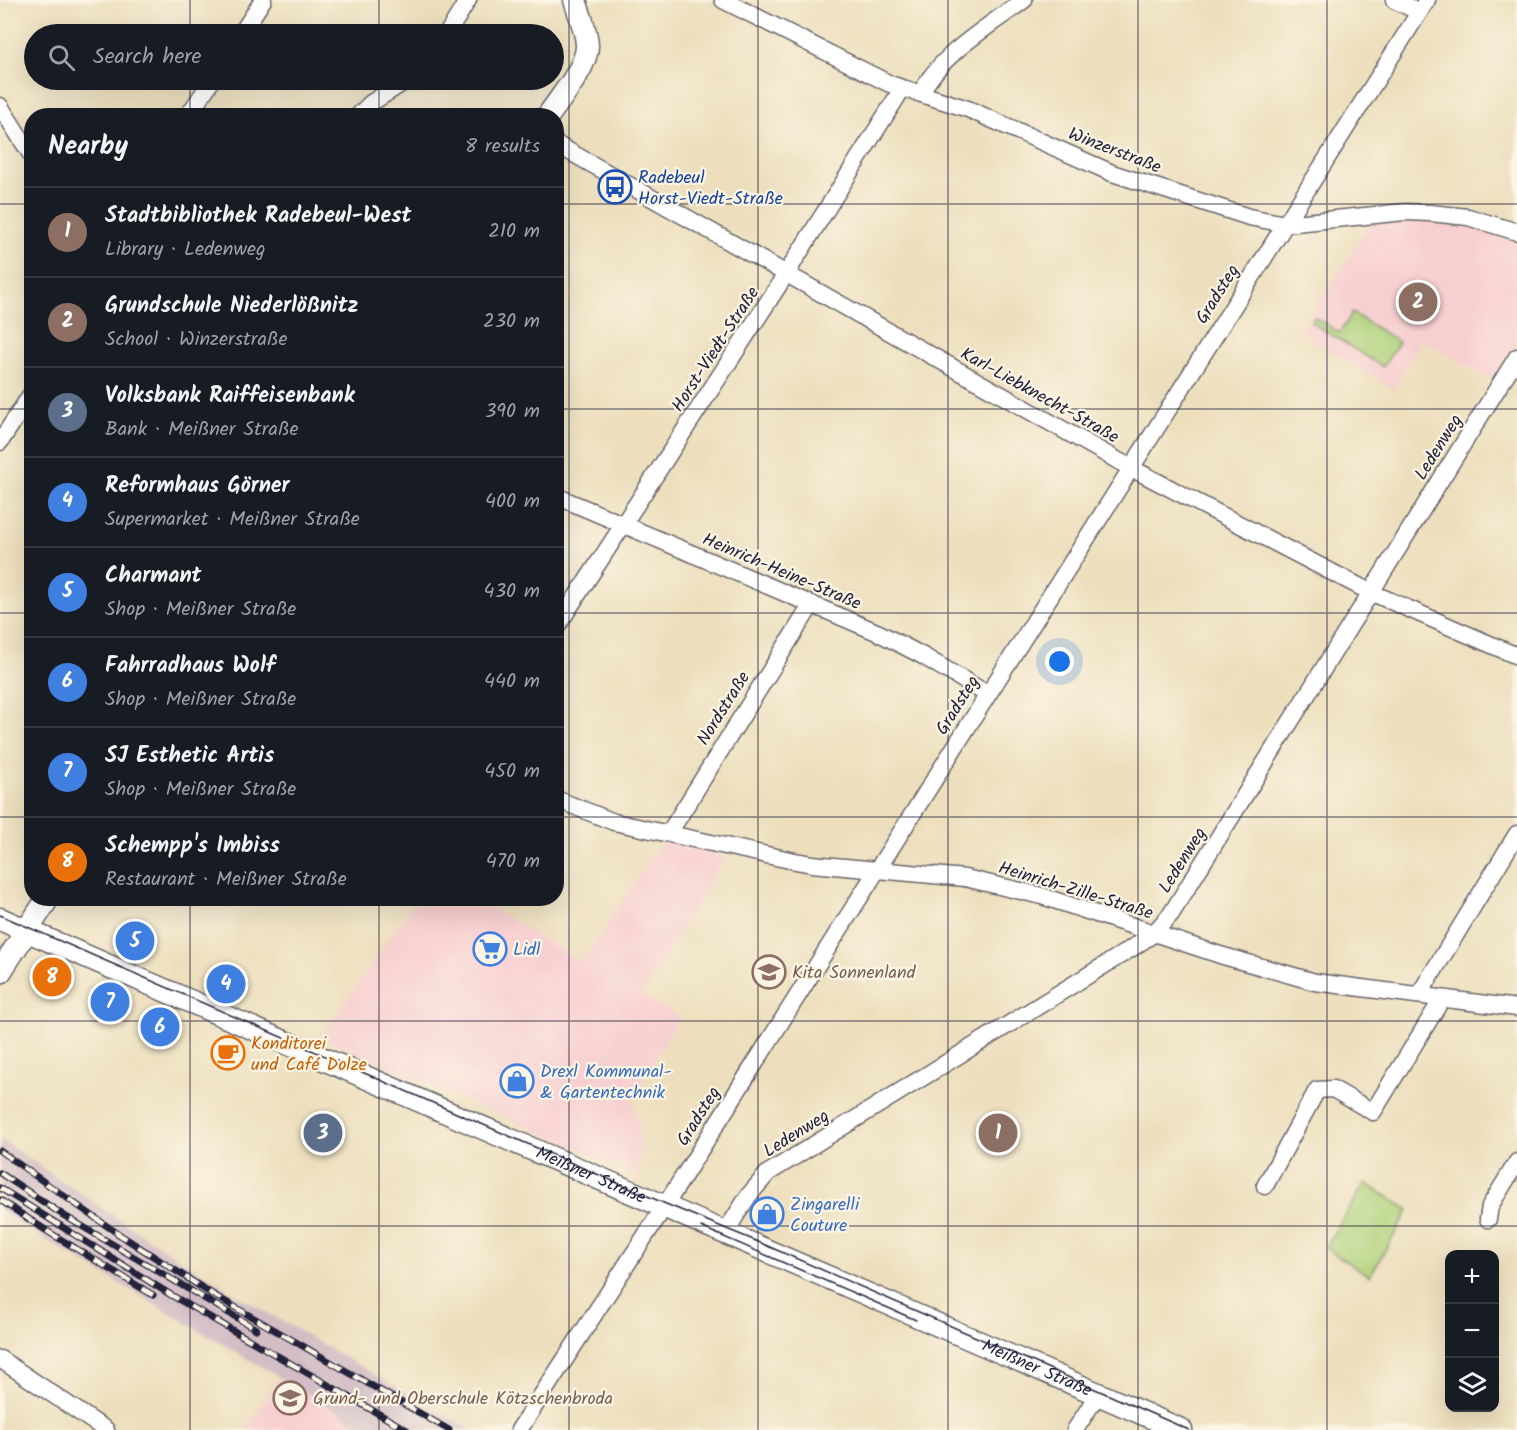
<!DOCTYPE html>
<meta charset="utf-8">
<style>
body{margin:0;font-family:Kalam,sans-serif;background:#242831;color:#f1f3f6}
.controls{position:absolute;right:18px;bottom:18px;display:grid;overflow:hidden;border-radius:12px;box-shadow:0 6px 24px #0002}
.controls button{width:54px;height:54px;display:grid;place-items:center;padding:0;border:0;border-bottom:2px solid #363941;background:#171b24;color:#f1f3f6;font:30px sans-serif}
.you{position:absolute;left:1060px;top:662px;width:21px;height:21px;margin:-15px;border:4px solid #fff;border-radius:50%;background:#1a73e8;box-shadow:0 0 0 9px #1a73e833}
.badge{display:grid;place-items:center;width:39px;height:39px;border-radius:50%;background:#0f766e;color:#fff;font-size:20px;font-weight:700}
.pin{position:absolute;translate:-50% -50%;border:3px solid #fff;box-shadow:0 2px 6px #0006}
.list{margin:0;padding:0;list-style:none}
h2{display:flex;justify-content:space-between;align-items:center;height:78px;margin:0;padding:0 24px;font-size:26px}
h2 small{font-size:20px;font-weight:400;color:#9ea1a6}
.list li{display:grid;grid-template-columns:39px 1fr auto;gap:18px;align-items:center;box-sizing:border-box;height:90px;padding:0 24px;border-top:2px solid #363941}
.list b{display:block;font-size:22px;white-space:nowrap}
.list p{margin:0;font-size:20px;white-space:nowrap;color:#9ea1a6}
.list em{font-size:20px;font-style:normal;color:#9ea1a6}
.icon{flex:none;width:33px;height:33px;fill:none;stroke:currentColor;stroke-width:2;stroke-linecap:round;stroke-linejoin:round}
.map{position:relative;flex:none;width:1517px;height:1430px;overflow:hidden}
.search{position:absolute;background:#171b24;box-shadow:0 6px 24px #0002;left:24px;top:24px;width:540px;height:66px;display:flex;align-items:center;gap:15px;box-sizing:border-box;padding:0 21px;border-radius:33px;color:#9ea1a6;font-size:22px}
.panel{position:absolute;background:#171b24;box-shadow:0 6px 24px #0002;left:24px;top:108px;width:540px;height:798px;border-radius:24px}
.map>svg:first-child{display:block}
.built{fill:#f7cfd0}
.industrial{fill:#d2bdc5}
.green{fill:#b0d27b;stroke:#697a5b;stroke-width:1.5}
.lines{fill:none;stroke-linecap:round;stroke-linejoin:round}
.street-casing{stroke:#696468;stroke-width:19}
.secondary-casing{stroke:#696468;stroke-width:25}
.street{stroke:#fff;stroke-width:16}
.secondary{stroke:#fff;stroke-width:22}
.tram{stroke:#22223b;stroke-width:1.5}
.rail-casing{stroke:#22223b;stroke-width:7}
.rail{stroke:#fcf5e5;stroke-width:4.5;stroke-dasharray:14;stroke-linecap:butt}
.grid{fill:none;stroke:#22223b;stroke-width:1.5;stroke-opacity:0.55}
.labels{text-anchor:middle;stroke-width:4.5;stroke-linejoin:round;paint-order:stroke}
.street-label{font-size:18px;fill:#22223b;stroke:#fcf5e5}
.transit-label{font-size:18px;fill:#164399;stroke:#fcf5e5;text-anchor:start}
.shop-label{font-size:18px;fill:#366cbe;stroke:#fcf5e5;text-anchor:start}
.education-label{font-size:18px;fill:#785e54;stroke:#fcf5e5;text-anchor:start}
.food-label{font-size:18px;fill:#c56008;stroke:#fcf5e5;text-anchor:start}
</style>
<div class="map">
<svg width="1517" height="1430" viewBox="0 0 1517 1430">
<rect width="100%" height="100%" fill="#fcf5e5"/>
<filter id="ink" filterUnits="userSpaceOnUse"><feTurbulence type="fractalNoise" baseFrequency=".0167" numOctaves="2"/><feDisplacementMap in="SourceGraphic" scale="12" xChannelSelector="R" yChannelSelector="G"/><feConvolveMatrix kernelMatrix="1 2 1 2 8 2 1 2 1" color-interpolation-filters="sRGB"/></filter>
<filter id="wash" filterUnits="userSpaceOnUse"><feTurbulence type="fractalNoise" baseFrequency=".008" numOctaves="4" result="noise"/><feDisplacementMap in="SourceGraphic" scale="24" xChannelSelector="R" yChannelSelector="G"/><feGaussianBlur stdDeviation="1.35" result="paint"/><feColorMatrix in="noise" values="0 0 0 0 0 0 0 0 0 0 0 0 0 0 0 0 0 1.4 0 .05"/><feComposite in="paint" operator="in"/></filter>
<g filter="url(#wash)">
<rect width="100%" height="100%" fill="#eddfbd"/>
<g class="built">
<path d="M1403 221 1429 222 1473 228 1517 242V342L1492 380 1422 340 1393 389 1300 332 1370 224Z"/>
<path d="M664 839 726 856 641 995 680 1016 633 1097 640 1135V1176L321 1037 417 899H478L582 963Z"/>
<path d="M279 1378 370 1430H245Z"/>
</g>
<path class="industrial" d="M0 1139 145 1237 238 1296 472 1430H369L52 1244 0 1210Z"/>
<g class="green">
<path d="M1352 313 1399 342 1383 367 1311 322 1314 317 1340 333Z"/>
<path d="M1365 1183 1409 1210 1370 1276 1325 1248Z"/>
</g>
</g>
<g filter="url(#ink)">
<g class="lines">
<g class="street-casing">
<g id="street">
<path d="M723 0 890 84 968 109 1112 173 1249 217 1285 224 1405 212 1430 213 1468 217 1517 232"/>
<path d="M1394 0 1419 12"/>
<path d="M241 34 263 0"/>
<path d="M447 34 468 0"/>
<path d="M921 93C940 54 990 26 1024 0"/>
<path d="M0 106 32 156"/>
<path d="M188 116 212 80"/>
<path d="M358 116 371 103 407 80"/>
<path d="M556 144 1131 468 1370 592 1517 656"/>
<path d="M0 442 32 393"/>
<path d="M556 496 879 633 923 656 987 694"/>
<path d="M556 628 786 274 902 89"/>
<path d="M556 799 614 822 790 860 812 864 965 878 1042 896 1220 955 1315 982 1517 1008"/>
<path d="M669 833 812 604"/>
<path d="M1419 995 1517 834"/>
<path d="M1265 1186 1317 1090 1333 1089 1373 1112 1442 999"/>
<path d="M1488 1219 1490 1206 1517 1162"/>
<path d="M725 1233 749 1195 768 1173 1129 950 1153 934 1171 914 1517 357"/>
<path d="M0 1359 106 1430"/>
<path d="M519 1430 666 1204 1427 0"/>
<path d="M1075 1430 1098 1394"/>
</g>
</g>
<g class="secondary-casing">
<g id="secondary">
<path d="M548 116C560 98 587 67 587 46 587 31 579 14 575 0"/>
<path id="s1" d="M0 919 1181 1430"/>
<path d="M0 972 48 898"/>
</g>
</g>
<use href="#street" class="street"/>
<use href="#secondary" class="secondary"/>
<g class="tram">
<path d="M0 915 666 1204 756 1241 1189 1430"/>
<path d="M701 1227 916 1320"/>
</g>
<g class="rail-casing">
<g id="rail">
<path d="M0 1151 117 1233 212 1294 449 1430"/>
<path d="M0 1173 63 1215 256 1329"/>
<path d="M0 1188 171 1295 407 1430"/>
<path d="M0 1200 47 1231 153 1295"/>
</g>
</g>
<use href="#rail" class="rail"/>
</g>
</g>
<path class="grid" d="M190 0V34M379 0V34M569 0V1430M758 0V1430M948 0V1430M1138 0V1430M1327 0V1430M190 80V116M379 80V116M0 204H32M556 204H1517M0 409H32M556 409H1517M0 613H32M556 613H1517M0 817H32M556 817H1517M190 898V1430M379 898V1430M0 1021H1517M0 1226H1517"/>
<defs>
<g id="bus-ring" transform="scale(1.725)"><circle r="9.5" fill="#fcf5e5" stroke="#1a4fb4" stroke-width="1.5"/><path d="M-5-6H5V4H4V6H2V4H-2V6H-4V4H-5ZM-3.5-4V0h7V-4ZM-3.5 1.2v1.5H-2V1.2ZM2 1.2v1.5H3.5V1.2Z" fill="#1a4fb4"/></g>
<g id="supermarket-ring" transform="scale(1.725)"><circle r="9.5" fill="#fcf5e5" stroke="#3f7fe0" stroke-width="1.5"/><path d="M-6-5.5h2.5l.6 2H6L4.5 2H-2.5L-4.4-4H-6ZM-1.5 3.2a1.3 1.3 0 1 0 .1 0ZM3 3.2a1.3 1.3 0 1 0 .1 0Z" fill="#3f7fe0"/></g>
<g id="school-ring" transform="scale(1.725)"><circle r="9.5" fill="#fcf5e5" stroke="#8d6e63" stroke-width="1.5"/><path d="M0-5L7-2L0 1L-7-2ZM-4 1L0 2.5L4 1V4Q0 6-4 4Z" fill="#8d6e63"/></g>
<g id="cafe-ring" transform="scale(1.725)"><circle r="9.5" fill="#fcf5e5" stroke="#e8710a" stroke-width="1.5"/><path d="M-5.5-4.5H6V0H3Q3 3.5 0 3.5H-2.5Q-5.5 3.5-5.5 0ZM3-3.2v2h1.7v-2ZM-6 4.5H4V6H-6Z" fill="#e8710a"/></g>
<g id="shop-ring" transform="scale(1.725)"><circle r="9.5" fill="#fcf5e5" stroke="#3f7fe0" stroke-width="1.5"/><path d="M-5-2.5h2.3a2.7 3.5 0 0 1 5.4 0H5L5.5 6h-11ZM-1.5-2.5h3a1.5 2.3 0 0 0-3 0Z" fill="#3f7fe0"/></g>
</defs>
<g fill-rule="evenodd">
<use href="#bus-ring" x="615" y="187"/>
<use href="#supermarket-ring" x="490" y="949"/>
<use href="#school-ring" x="769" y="972"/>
<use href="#cafe-ring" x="228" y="1053"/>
<use href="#shop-ring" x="517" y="1081"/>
<use href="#shop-ring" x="767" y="1214"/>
<use href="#school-ring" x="290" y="1398"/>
</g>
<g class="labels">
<g class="street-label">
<text transform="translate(1115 150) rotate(21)" y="6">Winzerstraße</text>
<text transform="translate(1217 294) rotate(-58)" y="6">Gradsteg</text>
<text transform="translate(715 349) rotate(-57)" y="6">Horst-Viedt-Straße</text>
<text transform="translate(1040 395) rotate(29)" y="6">Karl-Liebknecht-Straße</text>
<text transform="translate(1438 447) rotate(-58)" y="6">Ledenweg</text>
<text transform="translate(782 571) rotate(23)" y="6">Heinrich-Heine-Straße</text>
<text transform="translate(957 705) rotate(-58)" y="6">Gradsteg</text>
<text transform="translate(723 708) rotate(-58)" y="6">Nordstraße</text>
<text transform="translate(1182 860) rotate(-58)" y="6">Ledenweg</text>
<text transform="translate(1076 890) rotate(17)" y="6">Heinrich-Zille-Straße</text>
<text transform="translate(698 1116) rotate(-58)" y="6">Gradsteg</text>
<text transform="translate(796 1133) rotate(-32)" y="6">Ledenweg</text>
<text dy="6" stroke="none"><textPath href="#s1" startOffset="644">Meißner Straße</textPath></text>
<text dy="6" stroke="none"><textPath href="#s1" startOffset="1130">Meißner Straße</textPath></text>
</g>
<g class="transit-label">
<text x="638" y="183">Radebeul<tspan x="638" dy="21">Horst-Viedt-Straße</tspan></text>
</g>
<g class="shop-label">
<text x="513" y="955">Lidl</text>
<text x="540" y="1077">Drexl Kommunal-<tspan x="540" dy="21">&amp; Gartentechnik</tspan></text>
<text x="790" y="1210">Zingarelli<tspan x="790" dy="21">Couture</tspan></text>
</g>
<g class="education-label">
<text x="792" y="978">Kita Sonnenland</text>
<text x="313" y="1404">Grund- und Oberschule Kötzschenbroda</text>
</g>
<g class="food-label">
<text x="251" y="1049">Konditorei<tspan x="251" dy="21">und Café Dolze</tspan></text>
</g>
</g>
</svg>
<div class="controls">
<button>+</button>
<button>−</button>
<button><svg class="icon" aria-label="layers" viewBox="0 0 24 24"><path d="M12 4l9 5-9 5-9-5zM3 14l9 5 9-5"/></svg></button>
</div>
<div class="you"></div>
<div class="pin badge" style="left:998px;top:1133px;background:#8d6e63">1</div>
<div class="pin badge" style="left:1418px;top:302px;background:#8d6e63">2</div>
<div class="pin badge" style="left:323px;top:1133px;background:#5c6f8a">3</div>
<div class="pin badge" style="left:226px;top:984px;background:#3f7fe0">4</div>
<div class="pin badge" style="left:135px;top:941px;background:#3f7fe0">5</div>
<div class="pin badge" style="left:160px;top:1027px;background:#3f7fe0">6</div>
<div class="pin badge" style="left:110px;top:1002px;background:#3f7fe0">7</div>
<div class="pin badge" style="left:52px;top:977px;background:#e8710a">8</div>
<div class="search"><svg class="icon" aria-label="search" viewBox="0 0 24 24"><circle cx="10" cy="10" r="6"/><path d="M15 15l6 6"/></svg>Search here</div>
<section class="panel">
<h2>Nearby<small>8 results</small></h2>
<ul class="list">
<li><span class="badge" style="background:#8d6e63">1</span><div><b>Stadtbibliothek Radebeul-West</b><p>Library · Ledenweg</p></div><em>210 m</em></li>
<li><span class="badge" style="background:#8d6e63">2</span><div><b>Grundschule Niederlößnitz</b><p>School · Winzerstraße</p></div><em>230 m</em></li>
<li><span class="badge" style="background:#5c6f8a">3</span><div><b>Volksbank Raiffeisenbank</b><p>Bank · Meißner Straße</p></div><em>390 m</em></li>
<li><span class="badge" style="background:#3f7fe0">4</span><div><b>Reformhaus Görner</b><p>Supermarket · Meißner Straße</p></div><em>400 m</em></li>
<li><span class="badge" style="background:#3f7fe0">5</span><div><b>Charmant</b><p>Shop · Meißner Straße</p></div><em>430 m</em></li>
<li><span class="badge" style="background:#3f7fe0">6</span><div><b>Fahrradhaus Wolf</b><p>Shop · Meißner Straße</p></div><em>440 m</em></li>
<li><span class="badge" style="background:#3f7fe0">7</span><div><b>SJ Esthetic Artis</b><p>Shop · Meißner Straße</p></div><em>450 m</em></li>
<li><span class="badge" style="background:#e8710a">8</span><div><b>Schempp's Imbiss</b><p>Restaurant · Meißner Straße</p></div><em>470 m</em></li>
</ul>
</section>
</div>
